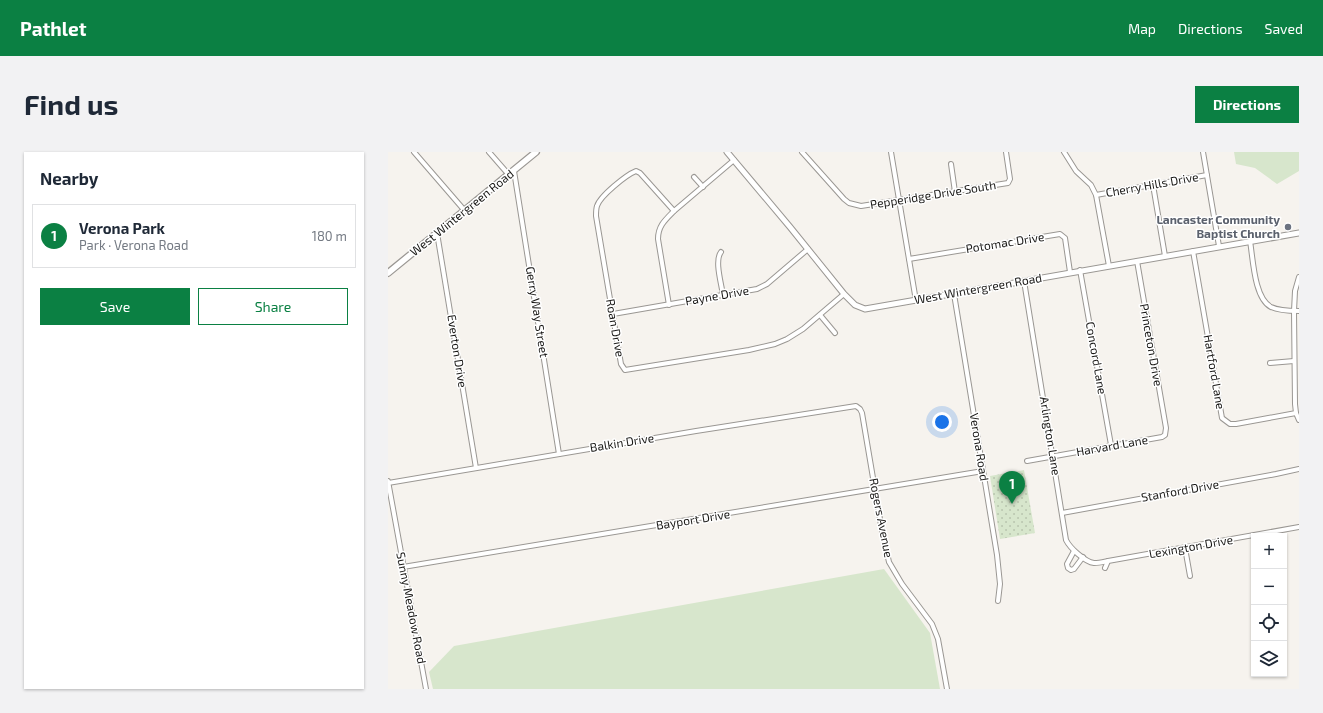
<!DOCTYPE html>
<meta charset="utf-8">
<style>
body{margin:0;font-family:"Exo 2",sans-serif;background:#f2f2f3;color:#1f2937}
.controls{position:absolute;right:12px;bottom:12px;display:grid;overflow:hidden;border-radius:0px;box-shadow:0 1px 3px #0004}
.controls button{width:36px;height:36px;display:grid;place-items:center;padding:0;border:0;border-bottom:1px solid #e0e1e3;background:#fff;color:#1f2937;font:20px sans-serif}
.you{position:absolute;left:554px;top:270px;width:14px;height:14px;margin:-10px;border:3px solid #fff;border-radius:50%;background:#1a73e8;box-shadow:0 0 0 6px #1a73e833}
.badge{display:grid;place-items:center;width:26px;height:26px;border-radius:50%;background:#0b8043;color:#fff;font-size:13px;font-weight:700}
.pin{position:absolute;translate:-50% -33px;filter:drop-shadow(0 1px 2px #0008)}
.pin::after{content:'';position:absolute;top:21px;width:14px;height:12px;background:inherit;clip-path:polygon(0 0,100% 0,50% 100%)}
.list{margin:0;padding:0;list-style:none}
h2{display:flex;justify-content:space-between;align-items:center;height:52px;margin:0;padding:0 16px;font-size:17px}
h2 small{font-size:13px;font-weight:400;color:#747a83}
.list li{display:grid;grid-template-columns:26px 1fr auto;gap:12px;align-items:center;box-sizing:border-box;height:64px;margin:0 8px 8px;padding:0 8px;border:1px solid #e0e1e3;border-radius:0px}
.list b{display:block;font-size:15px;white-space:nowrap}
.list p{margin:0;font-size:13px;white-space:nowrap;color:#747a83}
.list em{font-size:13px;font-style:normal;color:#747a83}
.actions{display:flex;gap:8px;padding:12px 16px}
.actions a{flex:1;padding:9px 0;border:1px solid #0b8043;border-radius:0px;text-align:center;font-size:14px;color:#0b8043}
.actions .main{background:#0b8043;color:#fff}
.icon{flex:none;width:22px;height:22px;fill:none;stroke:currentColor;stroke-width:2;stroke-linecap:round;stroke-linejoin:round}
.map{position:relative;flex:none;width:911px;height:537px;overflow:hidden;border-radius:0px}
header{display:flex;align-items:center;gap:24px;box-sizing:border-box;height:56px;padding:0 20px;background:#0b8043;color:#fff}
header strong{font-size:19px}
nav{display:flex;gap:22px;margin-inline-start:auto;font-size:14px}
.intro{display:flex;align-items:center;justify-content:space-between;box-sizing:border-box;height:96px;padding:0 24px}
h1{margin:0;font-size:28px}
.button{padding:10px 18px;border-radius:0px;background:#0b8043;color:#fff;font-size:14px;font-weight:700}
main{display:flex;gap:24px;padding:0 24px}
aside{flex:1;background:#fff;border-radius:0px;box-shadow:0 1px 3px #0004}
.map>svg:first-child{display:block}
.green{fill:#d7e6cc}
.park{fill:url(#park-dots)}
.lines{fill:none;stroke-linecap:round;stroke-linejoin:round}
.minor-casing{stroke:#9a9793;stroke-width:6}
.tertiary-casing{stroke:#9a9793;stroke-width:7}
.secondary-casing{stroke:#9a9793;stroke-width:8}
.minor{stroke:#fff;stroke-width:4}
.tertiary{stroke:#fff;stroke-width:5}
.secondary{stroke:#fff;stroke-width:5.5}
.worship-dot{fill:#6b7280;stroke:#fff;stroke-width:1.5}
.labels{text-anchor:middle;stroke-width:3;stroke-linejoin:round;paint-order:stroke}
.street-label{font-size:12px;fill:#191816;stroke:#fff}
.worship-label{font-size:12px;font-weight:bold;fill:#5b616d;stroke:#fff;text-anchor:end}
</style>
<header>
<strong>Pathlet</strong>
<nav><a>Map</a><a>Directions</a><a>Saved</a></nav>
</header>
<div class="intro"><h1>Find us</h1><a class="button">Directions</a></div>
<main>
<aside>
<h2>Nearby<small></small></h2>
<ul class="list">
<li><span class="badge">1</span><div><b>Verona Park</b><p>Park · Verona Road</p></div><em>180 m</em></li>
</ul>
<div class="actions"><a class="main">Save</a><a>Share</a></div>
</aside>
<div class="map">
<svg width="911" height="537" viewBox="0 0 911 537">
<defs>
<pattern id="park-dots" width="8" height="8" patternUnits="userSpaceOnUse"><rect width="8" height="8" fill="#d7e6cc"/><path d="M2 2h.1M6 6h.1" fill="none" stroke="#b8c5ae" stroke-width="1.8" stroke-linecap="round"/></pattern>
</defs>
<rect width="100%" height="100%" fill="#f6f3ee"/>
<g class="green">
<path d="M846 0H911V19L889 32 867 16 848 12Z"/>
<path d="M496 417 542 481 552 537H45L41 520 66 494Z"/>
</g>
<path class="park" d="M636 318 647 381 612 387 602 324Z"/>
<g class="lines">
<g class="minor-casing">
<g id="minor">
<path d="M26 0 77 59"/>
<path d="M101 0 121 23"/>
<path d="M414 0 456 47 461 51 473 54 620 31 622 27 618 0"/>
<path d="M503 0 528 149"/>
<path d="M676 0 688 19 703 33 708 43 721 114"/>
<path d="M815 0 831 94"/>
<path d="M563 12 567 40"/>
<path d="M126 19 171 302"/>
<path d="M306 25 315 35"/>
<path d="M765 33 777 104"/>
<path d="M708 43 819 23"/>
<path d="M286 59 252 21 248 19C238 23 212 44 209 54 208 57 208 60 208 64L233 212 237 218 361 198 387 192 399 187 415 177 456 142"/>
<path d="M49 81 88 316"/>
<path d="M862 89C865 106 866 146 883 155 891 159 902 159 911 159"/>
<path d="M805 99 834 266 842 272H848L908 261"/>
<path d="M333 100C326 109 334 133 335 144"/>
<path d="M521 107 672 82 677 86 682 120"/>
<path d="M692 118 723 293"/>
<path d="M911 125 907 139 906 159 907 252 908 261 911 268"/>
<path d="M636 129 678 388C682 396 697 410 706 411 711 411 715 410 720 409"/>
<path d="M566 142 609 403 612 432 610 449"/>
<path d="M281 153 270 87C270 74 277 68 286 59L346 8"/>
<path d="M225 162 369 137 379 132 420 97"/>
<path d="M432 163 447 181"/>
<path d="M882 211 906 209"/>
<path d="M639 309 774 285 777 283 778 276 749 109"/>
<path d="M0 329 38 537"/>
<path d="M0 331 308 279 468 254 472 257 474 261 494 379 501 410 514 432 544 472 550 487 559 537"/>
<path d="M674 361 888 322 911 317"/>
<path d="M797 396 802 424"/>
<path d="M686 399 679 412 680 416 683 418 686 417 695 405"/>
<path d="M15 415 595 319"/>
<path d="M717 416 720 409 911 375"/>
</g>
</g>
<g class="tertiary-casing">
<path id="tertiary" d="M339 0 402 75 456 142 467 153 477 157 911 81"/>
</g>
<g class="secondary-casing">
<path id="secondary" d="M0 121 148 0"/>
</g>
<use href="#minor" class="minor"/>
<use href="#tertiary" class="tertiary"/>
<use href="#secondary" class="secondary"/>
</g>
<circle class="worship-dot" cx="900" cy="75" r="4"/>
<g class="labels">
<g class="street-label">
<text transform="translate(764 33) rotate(-10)" y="4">Cherry Hills Drive</text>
<text transform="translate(545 43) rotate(-9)" y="4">Pepperidge Drive South</text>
<text transform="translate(74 61) rotate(-39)" y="4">West Wintergreen Road</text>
<text transform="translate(617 91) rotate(-9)" y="4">Potomac Drive</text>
<text transform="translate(590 137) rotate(-10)" y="4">West Wintergreen Road</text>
<text transform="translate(329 144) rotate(-10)" y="4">Payne Drive</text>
<text transform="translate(149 160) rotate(81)" y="4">Gerry Way Street</text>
<text transform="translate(227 176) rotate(80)" y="4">Roan Drive</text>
<text transform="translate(763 193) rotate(80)" y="4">Princeton Drive</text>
<text transform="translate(69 199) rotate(81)" y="4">Everton Drive</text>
<text transform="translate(708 206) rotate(80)" y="4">Concord Lane</text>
<text transform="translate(826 220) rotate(80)" y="4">Hartford Lane</text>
<text transform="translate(662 284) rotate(81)" y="4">Arlington Lane</text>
<text transform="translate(234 291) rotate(-9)" y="4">Balkin Drive</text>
<text transform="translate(724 294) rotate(-10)" y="4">Harvard Lane</text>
<text transform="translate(591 295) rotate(81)" y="4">Verona Road</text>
<text transform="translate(792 339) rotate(-10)" y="4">Stanford Drive</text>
<text transform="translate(493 366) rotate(79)" y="4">Rogers Avenue</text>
<text transform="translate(305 368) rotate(-9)" y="4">Bayport Drive</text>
<text transform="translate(803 395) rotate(-10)" y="4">Lexington Drive</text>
<text transform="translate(23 456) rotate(79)" y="4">Sunny Meadow Road</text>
</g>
<g class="worship-label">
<text x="892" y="72">Lancaster Community<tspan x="892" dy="14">Baptist Church</tspan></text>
</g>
</g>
</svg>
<div class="controls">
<button>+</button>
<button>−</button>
<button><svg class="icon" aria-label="locate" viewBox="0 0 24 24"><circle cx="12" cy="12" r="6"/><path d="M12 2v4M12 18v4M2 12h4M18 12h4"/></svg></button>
<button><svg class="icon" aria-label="layers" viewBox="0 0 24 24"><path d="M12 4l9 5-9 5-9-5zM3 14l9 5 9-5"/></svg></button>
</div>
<div class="you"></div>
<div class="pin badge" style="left:624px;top:352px">1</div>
</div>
</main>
